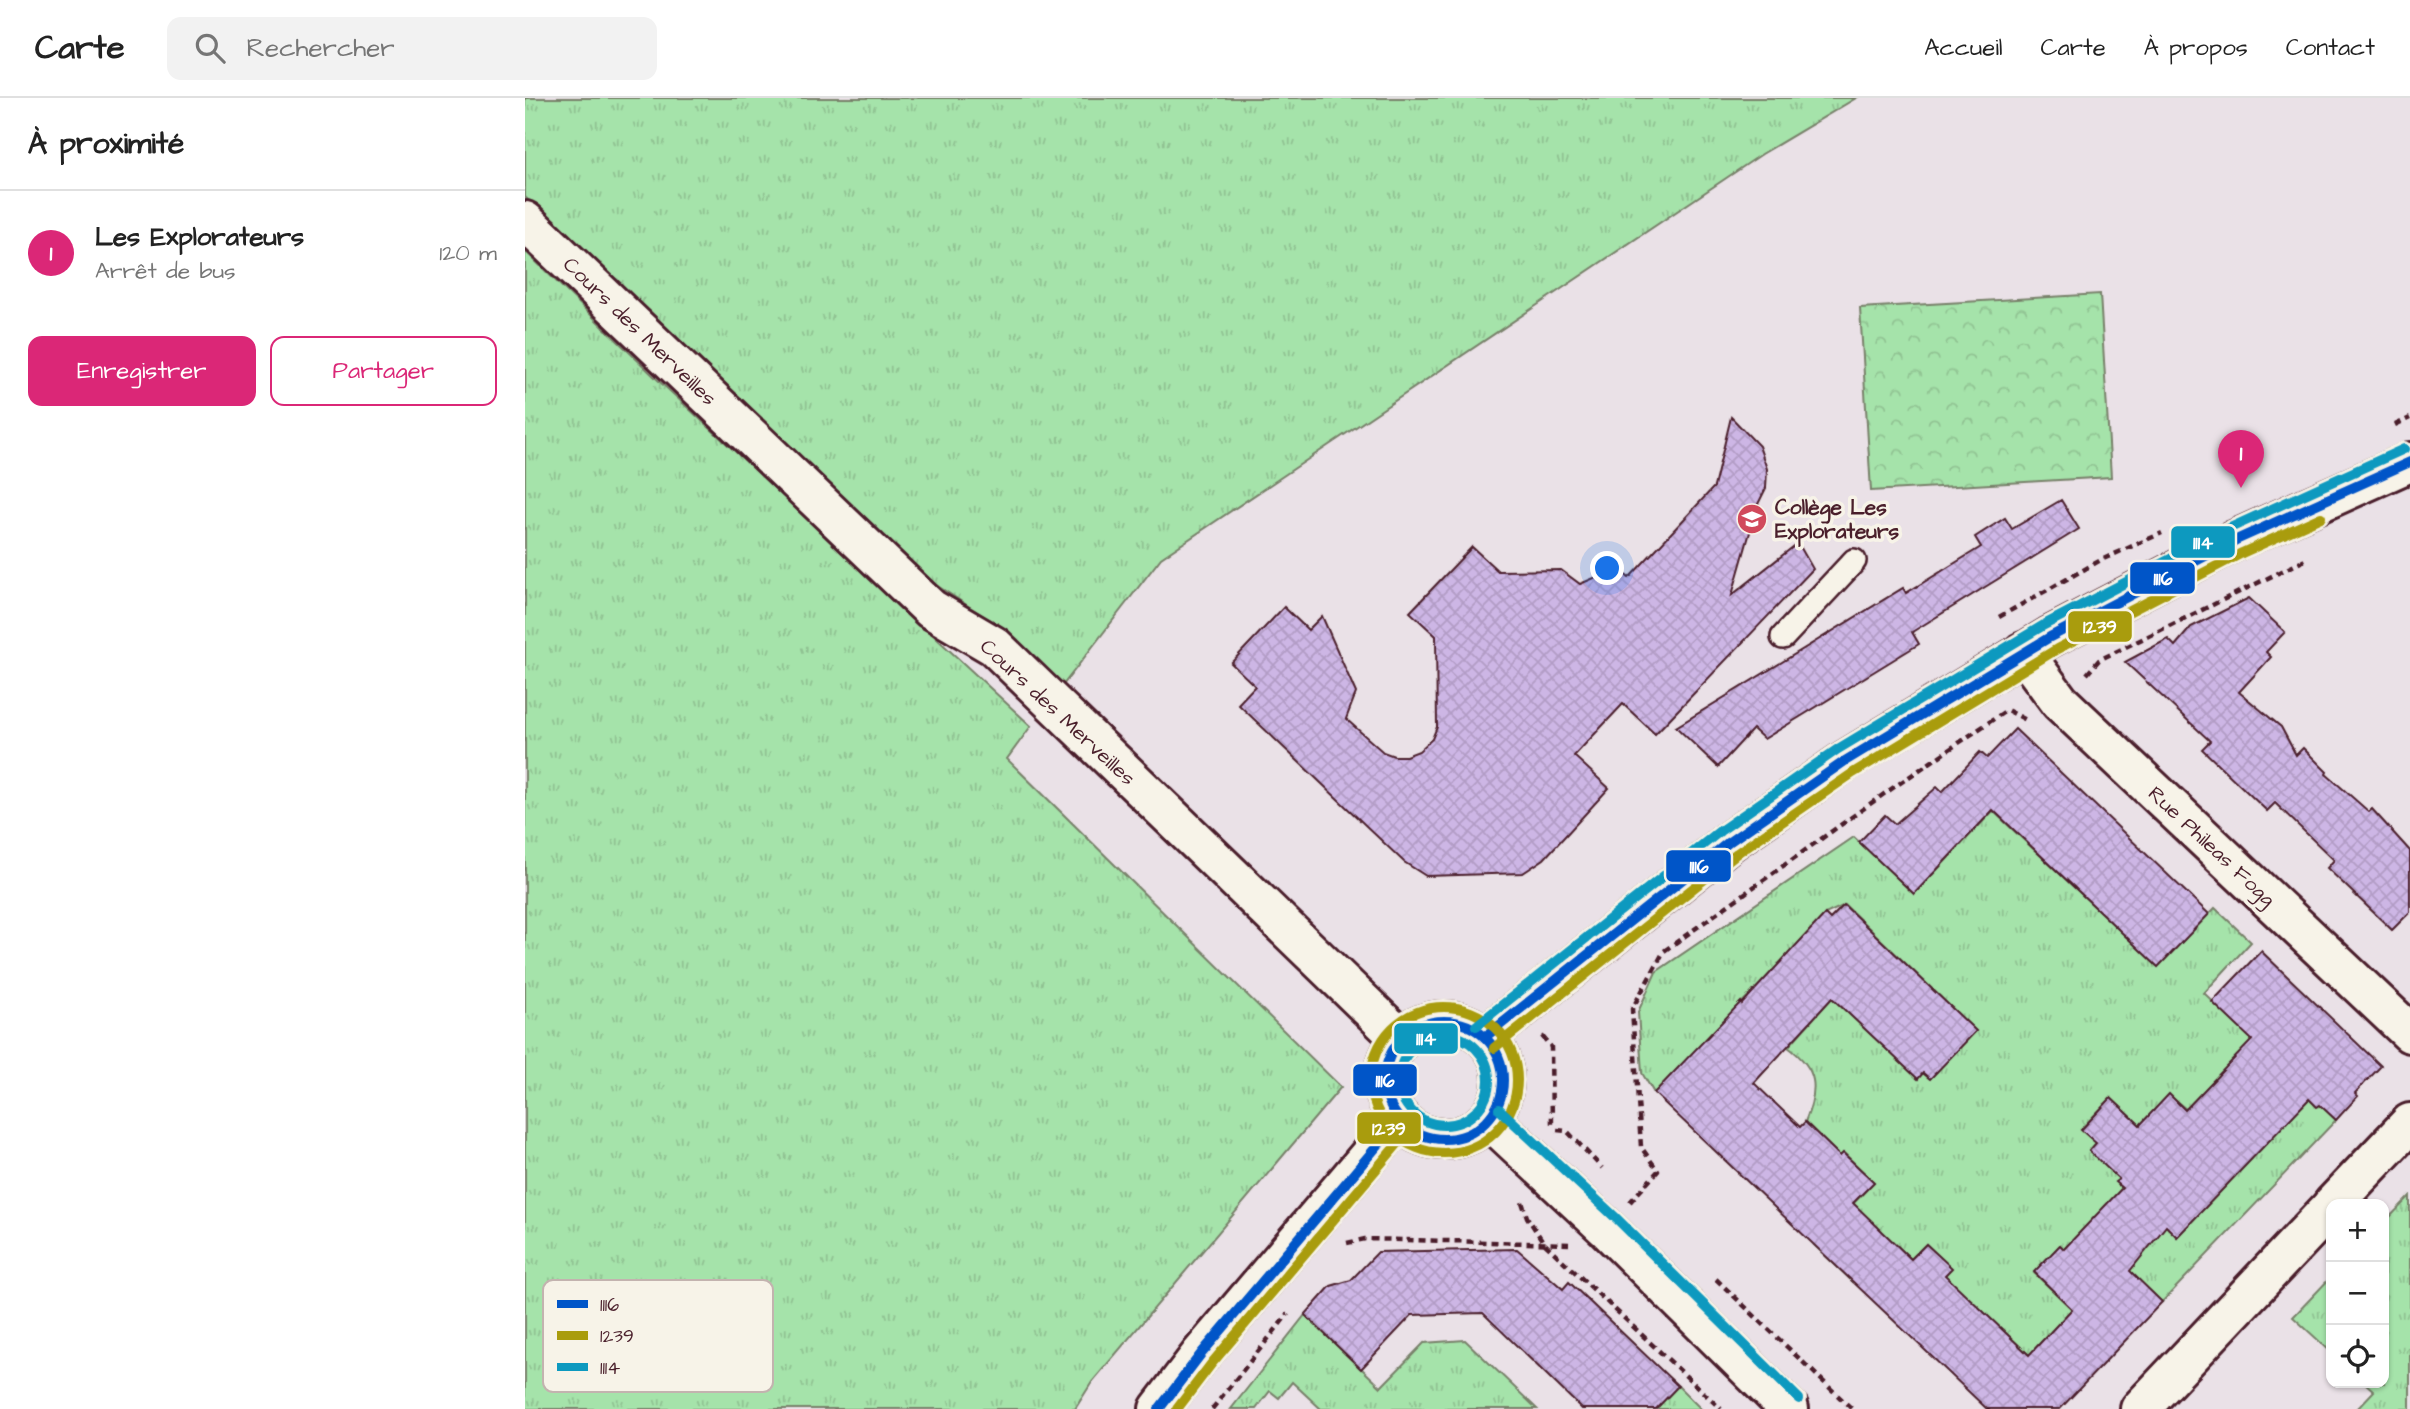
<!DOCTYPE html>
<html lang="fr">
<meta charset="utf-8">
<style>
body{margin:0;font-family:"Architects Daughter",sans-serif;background:#f2f2f2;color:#222}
.controls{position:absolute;right:21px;bottom:21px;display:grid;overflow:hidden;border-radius:14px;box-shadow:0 2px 5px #0004}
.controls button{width:63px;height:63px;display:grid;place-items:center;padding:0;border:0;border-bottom:2px solid #e0e0e0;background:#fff;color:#222;font:35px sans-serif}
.you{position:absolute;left:1083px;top:471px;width:24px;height:24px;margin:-18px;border:5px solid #fff;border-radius:50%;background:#1a73e8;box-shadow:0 0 0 10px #1a73e833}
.badge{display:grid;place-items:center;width:46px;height:46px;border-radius:50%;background:#db2777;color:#fff;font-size:23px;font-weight:700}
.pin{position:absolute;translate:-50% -58px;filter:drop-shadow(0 2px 4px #0008)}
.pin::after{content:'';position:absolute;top:37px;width:24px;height:21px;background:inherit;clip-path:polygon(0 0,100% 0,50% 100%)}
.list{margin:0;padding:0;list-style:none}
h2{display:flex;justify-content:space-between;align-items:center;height:91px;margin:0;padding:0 28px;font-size:30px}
h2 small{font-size:23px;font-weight:400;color:#767676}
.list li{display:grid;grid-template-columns:46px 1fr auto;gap:21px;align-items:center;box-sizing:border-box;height:126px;padding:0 28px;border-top:2px solid #e0e0e0}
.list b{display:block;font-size:26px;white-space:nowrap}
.list p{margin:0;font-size:23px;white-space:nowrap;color:#767676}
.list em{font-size:23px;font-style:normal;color:#767676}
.actions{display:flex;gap:14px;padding:21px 28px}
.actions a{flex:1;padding:16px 0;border:2px solid #db2777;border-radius:14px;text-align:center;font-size:24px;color:#db2777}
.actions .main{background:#db2777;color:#fff}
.icon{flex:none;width:38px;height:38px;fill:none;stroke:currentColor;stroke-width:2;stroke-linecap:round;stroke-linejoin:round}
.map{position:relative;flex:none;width:1885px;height:1311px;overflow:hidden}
header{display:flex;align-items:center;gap:42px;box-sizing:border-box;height:98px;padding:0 35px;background:#fff;border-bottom:2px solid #e0e0e0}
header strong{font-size:33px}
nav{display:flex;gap:38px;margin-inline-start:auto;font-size:24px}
.search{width:490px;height:63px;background:#f2f2f2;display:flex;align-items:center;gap:18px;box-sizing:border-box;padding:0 24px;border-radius:14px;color:#767676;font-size:26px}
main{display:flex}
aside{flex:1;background:#fff}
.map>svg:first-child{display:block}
.grass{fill:url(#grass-tufts);stroke:#78816a;stroke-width:2}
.park{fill:url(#park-crowns);stroke:#78816a;stroke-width:2}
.building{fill:url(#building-cross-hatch);stroke:#4a1f2b;stroke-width:2}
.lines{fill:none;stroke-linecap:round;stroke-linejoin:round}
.lane-casing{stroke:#4a1f2b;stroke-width:28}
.street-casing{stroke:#4a1f2b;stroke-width:44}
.secondary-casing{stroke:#4a1f2b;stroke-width:44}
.path{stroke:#4a1f2b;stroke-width:4.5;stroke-dasharray:7 5;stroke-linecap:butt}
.lane{stroke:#f7f3e8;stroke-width:23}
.street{stroke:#f7f3e8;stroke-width:38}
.secondary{stroke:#f7f3e8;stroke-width:38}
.bus-1-casing{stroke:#f7f3e8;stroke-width:16}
.bus-2-casing{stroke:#f7f3e8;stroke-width:16}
.bus-3-casing{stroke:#f7f3e8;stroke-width:16}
.bus-1{stroke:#0055c8;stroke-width:10}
.bus-2{stroke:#a99c0d;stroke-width:10}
.bus-3{stroke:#0d99bf;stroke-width:10}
.labels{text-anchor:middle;stroke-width:7;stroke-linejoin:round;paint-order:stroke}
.street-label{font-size:21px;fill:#4a1f2b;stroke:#f7f3e8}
.poi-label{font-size:21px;font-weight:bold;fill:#4a1f2b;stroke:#f7f3e8;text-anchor:start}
.key{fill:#f7f3e8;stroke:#c3b3af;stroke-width:2}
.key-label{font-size:19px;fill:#4a1f2b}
.line-badge{stroke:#f7f3e8;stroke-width:2.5}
.badge-label{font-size:19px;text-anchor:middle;font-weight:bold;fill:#fff}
</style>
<header>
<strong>Carte</strong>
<div class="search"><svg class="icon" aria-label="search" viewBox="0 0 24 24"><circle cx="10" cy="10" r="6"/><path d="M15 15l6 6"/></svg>Rechercher</div>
<nav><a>Accueil</a><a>Carte</a><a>À propos</a><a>Contact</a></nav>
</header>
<main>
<aside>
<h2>À proximité<small></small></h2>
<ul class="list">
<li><span class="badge">1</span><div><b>Les Explorateurs</b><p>Arrêt de bus</p></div><em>120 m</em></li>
</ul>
<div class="actions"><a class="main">Enregistrer</a><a>Partager</a></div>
</aside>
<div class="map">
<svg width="1885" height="1311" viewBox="0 0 1885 1311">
<defs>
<pattern id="grass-tufts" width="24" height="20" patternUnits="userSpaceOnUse" patternTransform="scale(1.75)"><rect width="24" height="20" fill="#a5e3aa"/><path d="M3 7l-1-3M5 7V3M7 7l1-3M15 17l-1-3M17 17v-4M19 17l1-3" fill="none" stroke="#90c292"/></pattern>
<pattern id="park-crowns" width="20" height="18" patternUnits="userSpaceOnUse" patternTransform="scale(1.75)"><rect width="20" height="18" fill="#a5e3aa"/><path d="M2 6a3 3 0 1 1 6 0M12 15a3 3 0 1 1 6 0" fill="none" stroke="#90c292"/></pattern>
<pattern id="building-cross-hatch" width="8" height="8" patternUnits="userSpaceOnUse" patternTransform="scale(1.75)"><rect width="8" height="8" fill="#cdb6e5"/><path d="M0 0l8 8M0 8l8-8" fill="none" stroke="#b29cc5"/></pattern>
</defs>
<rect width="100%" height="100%" fill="#eae1e7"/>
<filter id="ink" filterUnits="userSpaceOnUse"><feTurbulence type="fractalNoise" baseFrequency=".0143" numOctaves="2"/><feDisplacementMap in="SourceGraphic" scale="14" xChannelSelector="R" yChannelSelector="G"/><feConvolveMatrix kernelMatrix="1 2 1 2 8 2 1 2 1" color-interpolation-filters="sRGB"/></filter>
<g filter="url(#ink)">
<g class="grass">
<path d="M0 0H1331L1237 56 636 460 538 587 480 532 405 483 0 99Z"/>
<path d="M0 153 133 282 506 628 482 661 816 989 567 1284 550 1311H0Z"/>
<path d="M1468 713 1633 868 1690 810 1726 844 1679 895 1731 945 1695 976 1661 1011 1644 997 1615 1027 1586 1000 1556 1031 1571 1045 1594 1081 1652 1139 1784 1001 1795 1007 1811 1022 1637 1204 1560 1130 1539 1151 1535 1147 1509 1175 1547 1211 1504 1257 1445 1201 1417 1181 1426 1170 1401 1146 1386 1161 1367 1143 1328 1184 1289 1147 1349 1084 1319 1055 1315 1058 1280 1024C1294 990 1293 971 1263 949L1307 900 1392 980 1398 975 1405 981 1451 933 1320 807 1300 816 1235 886 1129 995 1117 975 1113 914 1131 874 1329 739 1389 796Z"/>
<path d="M1885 1098V1311H1832L1849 1293 1840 1285H1859V1125Z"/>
<path d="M1806 1179V1254L1768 1219Z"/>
<path d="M780 1217 856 1289 899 1245 940 1242 1012 1311H796L767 1284 754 1300 745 1293 731 1311H706Z"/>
<path d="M1153 1288 1176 1311H1131Z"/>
</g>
<path class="park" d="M1575 196 1586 379 1346 393 1335 210Z"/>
<g class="building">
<path d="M1206 319 1234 348 1242 371 1241 390 1233 406 1207 497 1273 445 1288 471 1130 636 1098 606 1049 658 1084 690 1019 761 998 775 901 778 879 764 713 606 730 588 706 565 759 509 783 532 797 518 831 595 821 621 858 654 869 658H881L894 653 907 641 912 629 911 538 885 514 947 449 973 473 1036 472 1055 486 1093 470 1104 480 1189 389Z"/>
<path d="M1536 402 1554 431 1387 534 1394 546 1239 641 1228 631 1193 669 1151 629 1378 490 1381 495 1456 449 1450 439 1480 420 1487 431Z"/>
<path d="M1724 500 1760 534 1741 554 1746 559 1714 594 1756 629 1771 657 1778 650 1802 674 1801 676 1844 714 1847 711 1885 753V814L1867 832 1802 770 1809 762 1750 705 1742 713 1677 651 1685 643 1600 564 1643 541 1650 548 1666 529Z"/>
<path d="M1490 631 1684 816 1633 869 1468 712 1389 796 1334 744 1360 717 1370 726 1412 689 1417 694 1455 654 1462 660Z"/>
<path d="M1319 807 1451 933 1405 981 1398 975 1393 981 1307 900 1229 985 1275 1029 1280 1024 1315 1058 1318 1055 1349 1084 1328 1105 1386 1161 1401 1146 1427 1170 1420 1177 1504 1257 1547 1211 1509 1174 1535 1147 1539 1151 1597 1090 1590 1084 1594 1081 1564 1053 1571 1045 1556 1032 1586 1000 1615 1027 1644 996 1660 1012 1727 942 1687 904 1736 853 1856 968 1830 995 1833 998 1811 1022 1795 1007 1792 1009 1784 1001 1652 1139 1641 1128 1605 1173 1637 1204 1535 1311H1462L1129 995 1216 904 1217 906 1300 816 1305 821Z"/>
<path d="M992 1151 1038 1191 1044 1184 1153 1288 1131 1311H1057L958 1215 887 1217 836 1271 780 1217 806 1188 826 1182 853 1154Z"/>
</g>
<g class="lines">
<g class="lane-casing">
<path id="lane" d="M1258 539 1329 463"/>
</g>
<g class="street-casing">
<g id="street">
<path d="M1498 554 1535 604 1885 935"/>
<path d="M964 1021 1081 1130 1264 1311"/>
<path d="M1808 1106 1885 1025"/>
<path d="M1615 1311 1806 1109"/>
</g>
</g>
<g class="secondary-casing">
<g id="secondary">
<path d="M0 123 406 511 469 548 876 941"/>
<circle cx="919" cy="982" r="59"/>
<path d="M960 939 1204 744 1320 663 1525 539 1711 442 1885 364"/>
<path d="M634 1311 676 1256 875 1021"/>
</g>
</g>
<g class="path">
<path d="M1870 327 1885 320"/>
<path d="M1474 519 1576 462 1637 435"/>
<path d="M1562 576 1574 562 1782 461"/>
<path d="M1017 938 1026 949 1027 1028"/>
<path d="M1032 1032 1042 1033 1077 1070"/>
<path d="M997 1104 1002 1119 1019 1145 1196 1311"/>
<path d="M1105 1104 1133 1073 1116 1049 1107 911 1139 853 1359 696 1482 612 1501 622"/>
<path d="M822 1145 840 1141 1044 1146"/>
<path d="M1191 1181 1327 1311"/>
<path d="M687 1311 763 1216"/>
</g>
<use href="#lane" class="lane"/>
<use href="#street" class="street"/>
<use href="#secondary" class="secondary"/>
<g class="bus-1-casing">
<g id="bus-1">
<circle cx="919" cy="982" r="59"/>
<path d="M960 939 1204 744 1320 663 1525 539 1711 442 1885 364"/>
<path d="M634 1311 676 1256 875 1021"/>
</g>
</g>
<g class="bus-2-casing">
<g id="bus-2">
<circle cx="919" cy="982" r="73"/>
<path d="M969 950 1212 755 1328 675 1532 551 1717 455 1796 419"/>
<path d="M652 1311 687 1265 886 1030"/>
</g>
</g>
<g class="bus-3-casing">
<g id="bus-3">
<path d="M951 928 1195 733 1313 651 1519 527 1705 430 1879 351"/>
<circle cx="919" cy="982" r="45"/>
<path d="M974 1011 1091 1120 1274 1301"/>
</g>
</g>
<use href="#bus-1" class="bus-1"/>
<use href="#bus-2" class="bus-2"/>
<use href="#bus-3" class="bus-3"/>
</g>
</g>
<defs>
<g id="school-disc" transform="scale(1.575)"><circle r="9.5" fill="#d1495b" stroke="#f7f3e8"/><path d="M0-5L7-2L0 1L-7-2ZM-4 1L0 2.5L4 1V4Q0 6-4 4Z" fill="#fff"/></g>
</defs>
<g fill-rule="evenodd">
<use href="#school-disc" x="1227" y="421"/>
</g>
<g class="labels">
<g class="street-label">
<text transform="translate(115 233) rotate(44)" y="7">Cours des Merveilles</text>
<text transform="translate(533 614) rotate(43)" y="7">Cours des Merveilles</text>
<text transform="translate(1687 748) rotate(43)" y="7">Rue Phileas Fogg</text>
</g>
<g class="poi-label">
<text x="1250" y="416">Collège Les<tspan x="1250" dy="24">Explorateurs</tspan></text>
</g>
</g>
<rect x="18" y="1182" width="230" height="112" rx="10" class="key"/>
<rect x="32" y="1202" width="31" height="8" fill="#0055c8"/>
<rect x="32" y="1233" width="31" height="9" fill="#a99c0d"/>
<rect x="32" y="1265" width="31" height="8" fill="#0d99bf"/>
<g class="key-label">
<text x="75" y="1213">1116</text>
<text x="75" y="1244">1239</text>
<text x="75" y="1276">1114</text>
</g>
<g class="line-badge">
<rect x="1645" y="427" width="66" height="34" rx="7" fill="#0d99bf"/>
<rect x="1604" y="463" width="67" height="34" rx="7" fill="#0055c8"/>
<rect x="1542" y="512" width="66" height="33" rx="7" fill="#a99c0d"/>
<rect x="1140" y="751" width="67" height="34" rx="7" fill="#0055c8"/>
<rect x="868" y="924" width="66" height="33" rx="7" fill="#0d99bf"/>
<rect x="827" y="965" width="66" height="34" rx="7" fill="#0055c8"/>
<rect x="831" y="1013" width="66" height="34" rx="7" fill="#a99c0d"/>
</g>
<g class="badge-label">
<text x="1678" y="451">1114</text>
<text x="1638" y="487">1116</text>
<text x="1575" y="535">1239</text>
<text x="1174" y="775">1116</text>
<text x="901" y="947">1114</text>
<text x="860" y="989">1116</text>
<text x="864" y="1037">1239</text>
</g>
</svg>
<div class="controls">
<button>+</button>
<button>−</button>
<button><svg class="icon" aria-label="locate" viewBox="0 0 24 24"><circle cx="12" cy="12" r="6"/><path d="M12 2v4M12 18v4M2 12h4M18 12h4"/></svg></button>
</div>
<div class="you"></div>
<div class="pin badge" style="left:1716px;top:390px">1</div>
</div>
</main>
